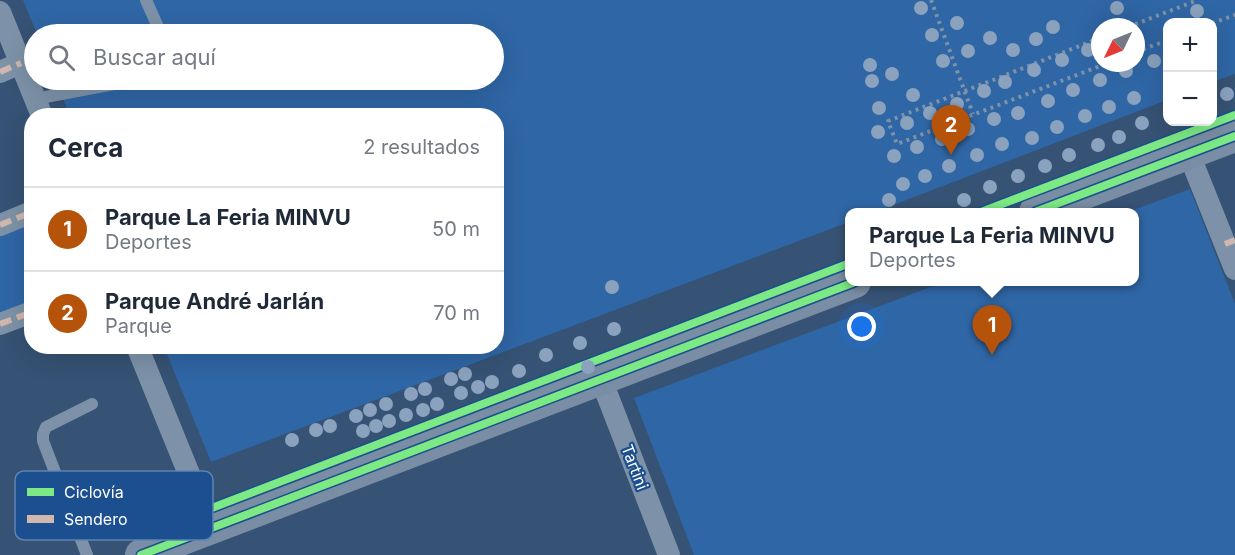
<!DOCTYPE html>
<html lang="es">
<meta charset="utf-8">
<style>
body{margin:0;font-family:Inter,sans-serif;background:#f2f2f3;color:#1f2937}
.controls{position:absolute;right:18px;top:18px;display:grid;overflow:hidden;border-radius:12px;box-shadow:0 6px 24px #0002}
.controls button{width:54px;height:54px;display:grid;place-items:center;padding:0;border:0;border-bottom:2px solid #e0e1e3;background:#fff;color:#1f2937;font:30px sans-serif}
.compass{position:absolute;left:1091px;top:18px;width:54px;height:54px;border-radius:50%;background:#fff;box-shadow:0 6px 24px #0002;rotate:227deg}
.you{position:absolute;left:862px;top:327px;width:21px;height:21px;margin:-15px;border:4px solid #fff;border-radius:50%;background:#1a73e8;box-shadow:0 0 0 9px #1a73e833}
.badge{display:grid;place-items:center;width:39px;height:39px;border-radius:50%;background:#b45309;color:#fff;font-size:20px;font-weight:700}
.pin{position:absolute;translate:-50% -50px;filter:drop-shadow(0 2px 3px #0008)}
.pin::after{content:'';position:absolute;top:32px;width:21px;height:18px;background:inherit;clip-path:polygon(0 0,100% 0,50% 100%)}
.popup{position:absolute;left:845px;top:208px;width:294px;height:78px;box-sizing:border-box;display:grid;place-content:center;border-radius:12px;background:#fff;filter:drop-shadow(0 2px 4px #0005);font-size:20px;white-space:nowrap;color:#747a83}
.popup b{font-size:22px;color:#1f2937}
.popup::after{content:'';position:absolute;left:50%;top:100%;margin-left:-12px;border:12px solid transparent;border-top-color:#fff}
.list{margin:0;padding:0;list-style:none}
h2{display:flex;justify-content:space-between;align-items:center;height:78px;margin:0;padding:0 24px;font-size:26px}
h2 small{font-size:20px;font-weight:400;color:#747a83}
.list li{display:grid;grid-template-columns:39px 1fr auto;gap:18px;align-items:center;box-sizing:border-box;height:84px;padding:0 24px;border-top:2px solid #e0e1e3}
.list b{display:block;font-size:22px;white-space:nowrap}
.list p{margin:0;font-size:20px;white-space:nowrap;color:#747a83}
.list em{font-size:20px;font-style:normal;color:#747a83}
.icon{flex:none;width:33px;height:33px;fill:none;stroke:currentColor;stroke-width:2;stroke-linecap:round;stroke-linejoin:round}
.map{position:relative;flex:none;width:1235px;height:555px;overflow:hidden}
.search{position:absolute;background:#fff;box-shadow:0 6px 24px #0002;left:24px;top:24px;width:480px;height:66px;display:flex;align-items:center;gap:15px;box-sizing:border-box;padding:0 21px;border-radius:33px;color:#747a83;font-size:22px}
.panel{position:absolute;background:#fff;box-shadow:0 6px 24px #0002;left:24px;top:108px;width:480px;height:246px;border-radius:24px}
.map>svg:first-child{display:block}
.green{fill:#2f66a5;fill-rule:evenodd}
.lines{fill:none;stroke-linecap:round;stroke-linejoin:round}
.path{stroke:#7d92a8;stroke-width:4;stroke-dasharray:3 4.5;stroke-linecap:butt}
.lane{stroke:#7d92a8;stroke-width:12}
.street{stroke:#7d92a8;stroke-width:22}
.secondary{stroke:#798da4;stroke-width:32}
.quiet{stroke:#d1b7ad;stroke-width:6;stroke-dasharray:12 6;stroke-linecap:butt}
.cycleway-casing{stroke:#1b4f8f;stroke-width:11}
.cycleway{stroke:#7ce984;stroke-width:8}
.tree{fill:#8aa2be}
.labels{text-anchor:middle;stroke-width:4.5;stroke-linejoin:round;paint-order:stroke}
.street-label{font-size:16px;fill:#fff;stroke:#1b4f8f}
.key{fill:#1b4f8f;stroke:#5f84b1;stroke-width:1.5}
.key-label{font-size:16px;fill:#fff}
</style>
<div class="map">
<svg width="1235" height="555" viewBox="0 0 1235 555">
<rect width="100%" height="100%" fill="#365274"/>
<g class="green">
<path d="M23 0H1235V74L1213 82 1212 22H1168L1167 100 875 212H850L849 222 211 462 164 347 496 346V116L70 115 55 80H494V34H37ZM1100 27H1136V63H1100Z"/>
<path d="M1190 189 1235 304V555H694L634 398 944 282H1134V212H1128Z"/>
<path d="M31 217V306L0 319V231Z"/>
</g>
<g class="lines">
<g class="path">
<path d="M931 0 973 114"/>
<path d="M1212 23 1235 15"/>
<path d="M1128 27 1198 0"/>
<path d="M1100 38 888 121 897 144 1108 63"/>
<path d="M1136 52 1168 40"/>
</g>
<g class="lane">
<path d="M146 0 161 34"/>
<path d="M35 99 135 80"/>
<path d="M87 555 43 441V434L46 427 92 404"/>
</g>
<g class="street">
<path d="M0 12 42 116"/>
<path d="M0 72 21 63"/>
<path d="M1189 154 1235 269"/>
<path d="M0 225 32 212"/>
<path d="M0 324 32 312"/>
<path d="M137 346 211 528"/>
<path d="M601 379 669 555"/>
</g>
<g class="secondary">
<path d="M1035 212 1235 136"/>
<path d="M141 555 855 282"/>
</g>
<g class="quiet">
<path d="M0 72 21 63"/>
<path d="M0 225 32 212"/>
<path d="M1225 244 1235 240"/>
<path d="M0 324 32 312"/>
</g>
<g class="cycleway-casing">
<g id="cycleway">
<path d="M981 212 1235 115"/>
<path d="M1035 212 1235 136"/>
<path d="M204 511 850 263"/>
<path d="M141 555 855 282"/>
</g>
</g>
<use href="#cycleway" class="cycleway"/>
</g>
<g class="tree">
<circle cx="921" cy="8" r="7"/>
<circle cx="1117" cy="8" r="7"/>
<circle cx="1197" cy="11" r="7"/>
<circle cx="957" cy="23" r="7"/>
<circle cx="1053" cy="27" r="7"/>
<circle cx="932" cy="35" r="7"/>
<circle cx="990" cy="38" r="7"/>
<circle cx="1036" cy="39" r="7"/>
<circle cx="1013" cy="50" r="7"/>
<circle cx="1088" cy="50" r="7"/>
<circle cx="968" cy="51" r="7"/>
<circle cx="1062" cy="60" r="7"/>
<circle cx="943" cy="61" r="7"/>
<circle cx="1154" cy="61" r="7"/>
<circle cx="870" cy="65" r="7"/>
<circle cx="1034" cy="70" r="7"/>
<circle cx="1126" cy="71" r="7"/>
<circle cx="892" cy="74" r="7"/>
<circle cx="1100" cy="80" r="7"/>
<circle cx="872" cy="81" r="7"/>
<circle cx="1005" cy="82" r="7"/>
<circle cx="1073" cy="90" r="7"/>
<circle cx="984" cy="91" r="7"/>
<circle cx="1227" cy="94" r="7"/>
<circle cx="913" cy="95" r="7"/>
<circle cx="1134" cy="98" r="7"/>
<circle cx="1048" cy="101" r="7"/>
<circle cx="957" cy="104" r="7"/>
<circle cx="1109" cy="107" r="7"/>
<circle cx="879" cy="108" r="7"/>
<circle cx="930" cy="113" r="7"/>
<circle cx="1018" cy="113" r="7"/>
<circle cx="1085" cy="116" r="7"/>
<circle cx="994" cy="119" r="7"/>
<circle cx="907" cy="123" r="7"/>
<circle cx="1142" cy="123" r="7"/>
<circle cx="1057" cy="127" r="7"/>
<circle cx="968" cy="129" r="7"/>
<circle cx="878" cy="132" r="7"/>
<circle cx="1119" cy="137" r="7"/>
<circle cx="1032" cy="138" r="7"/>
<circle cx="942" cy="139" r="7"/>
<circle cx="1002" cy="144" r="7"/>
<circle cx="1098" cy="145" r="7"/>
<circle cx="917" cy="147" r="7"/>
<circle cx="977" cy="155" r="7"/>
<circle cx="1069" cy="155" r="7"/>
<circle cx="894" cy="156" r="7"/>
<circle cx="949" cy="166" r="7"/>
<circle cx="1045" cy="166" r="7"/>
<circle cx="925" cy="176" r="7"/>
<circle cx="1018" cy="176" r="7"/>
<circle cx="903" cy="184" r="7"/>
<circle cx="990" cy="187" r="7"/>
<circle cx="889" cy="200" r="7"/>
<circle cx="964" cy="200" r="7"/>
<circle cx="612" cy="287" r="7"/>
<circle cx="614" cy="329" r="7"/>
<circle cx="580" cy="343" r="7"/>
<circle cx="546" cy="355" r="7"/>
<circle cx="588" cy="367" r="7"/>
<circle cx="519" cy="371" r="7"/>
<circle cx="465" cy="374" r="7"/>
<circle cx="451" cy="379" r="7"/>
<circle cx="492" cy="382" r="7"/>
<circle cx="478" cy="387" r="7"/>
<circle cx="425" cy="389" r="7"/>
<circle cx="461" cy="393" r="7"/>
<circle cx="411" cy="394" r="7"/>
<circle cx="386" cy="404" r="7"/>
<circle cx="437" cy="404" r="7"/>
<circle cx="370" cy="410" r="7"/>
<circle cx="423" cy="410" r="7"/>
<circle cx="406" cy="415" r="7"/>
<circle cx="356" cy="416" r="7"/>
<circle cx="389" cy="421" r="7"/>
<circle cx="330" cy="426" r="7"/>
<circle cx="376" cy="426" r="7"/>
<circle cx="316" cy="430" r="7"/>
<circle cx="363" cy="431" r="7"/>
<circle cx="292" cy="440" r="7"/>
</g>
<g class="labels">
<g class="street-label">
<text transform="translate(635 467) rotate(69)" y="6">Tartini</text>
</g>
</g>
<rect x="15" y="471" width="198" height="69" rx="9" class="key"/>
<rect x="27" y="488" width="27" height="8" fill="#7ce984"/>
<rect x="27" y="515" width="27" height="8" fill="#d1b7ad"/>
<g class="key-label">
<text x="64" y="498">Ciclovía</text>
<text x="64" y="525">Sendero</text>
</g>
</svg>
<div class="controls">
<button>+</button>
<button>−</button>
</div>
<svg class="compass" viewBox="-18 -18 36 36"><path d="M0-13l5 13h-10z" fill="#e53935"/><path d="M0 13l5-13h-10z" fill="#747a83"/></svg>
<div class="you"></div>
<div class="pin badge" style="left:992px;top:355px">1</div>
<div class="popup"><b>Parque La Feria MINVU</b>Deportes</div>
<div class="pin badge" style="left:951px;top:155px">2</div>
<div class="search"><svg class="icon" aria-label="search" viewBox="0 0 24 24"><circle cx="10" cy="10" r="6"/><path d="M15 15l6 6"/></svg>Buscar aquí</div>
<section class="panel">
<h2>Cerca<small>2 resultados</small></h2>
<ul class="list">
<li><span class="badge">1</span><div><b>Parque La Feria MINVU</b><p>Deportes</p></div><em>50 m</em></li>
<li><span class="badge">2</span><div><b>Parque André Jarlán</b><p>Parque</p></div><em>70 m</em></li>
</ul>
</section>
</div>
